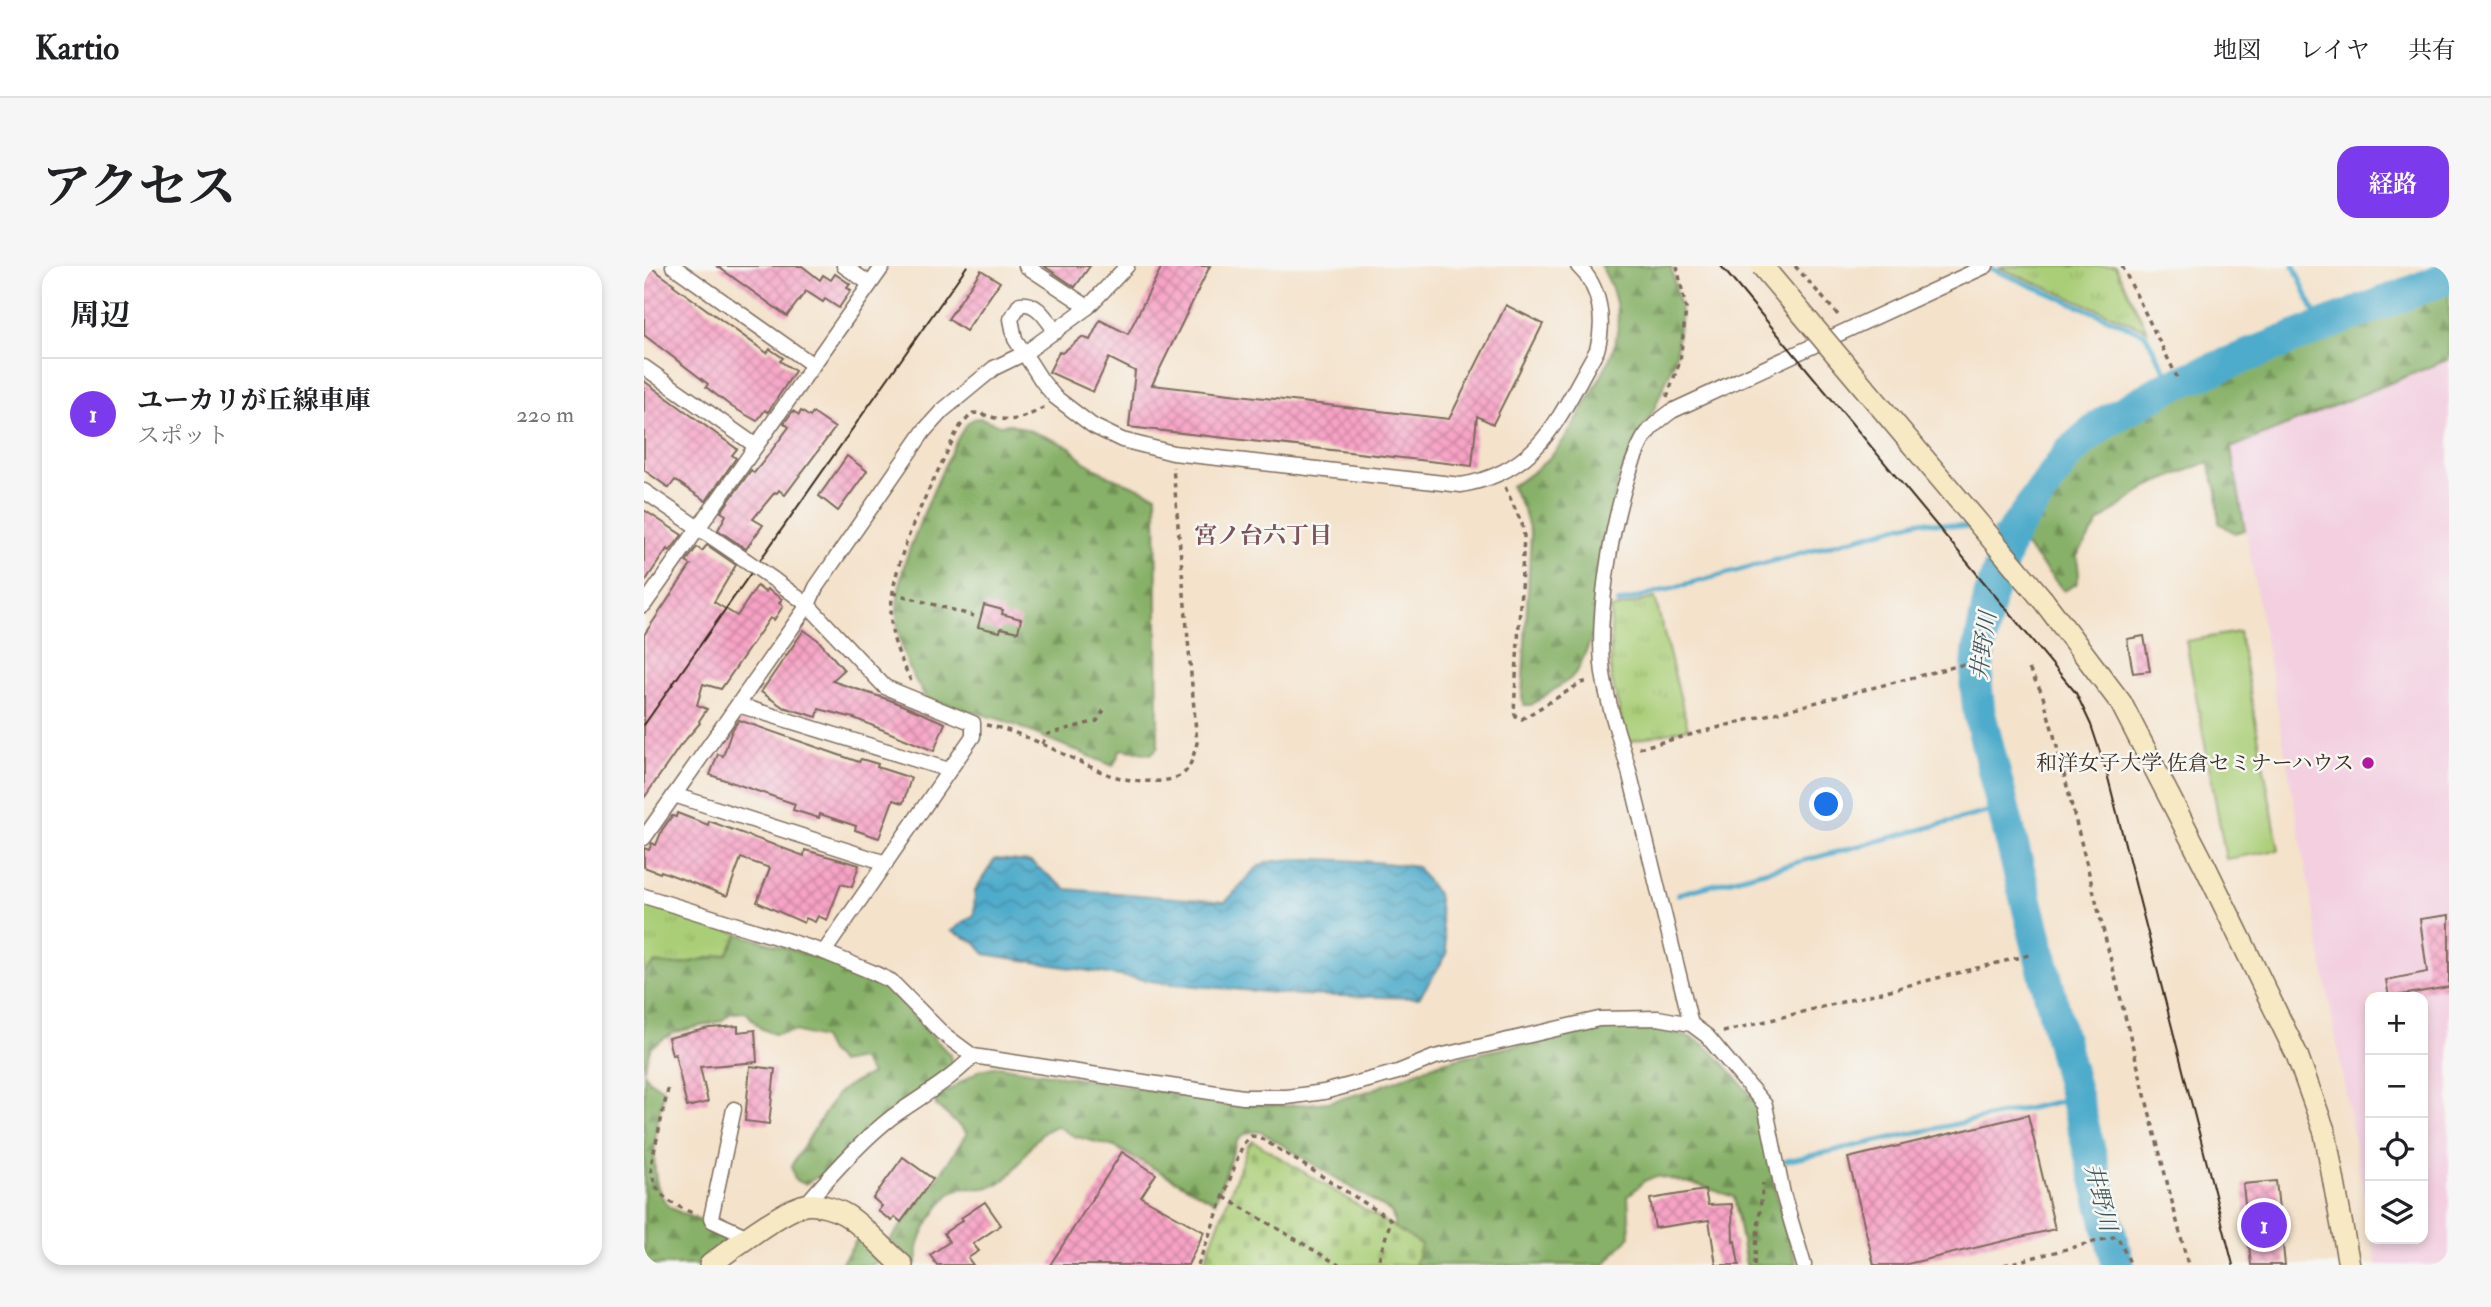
<!DOCTYPE html>
<html lang="ja">
<meta charset="utf-8">
<style>
body{margin:0;font-family:"IM FELL Double Pica","Noto Serif JP",serif;background:#f6f6f6;color:#202124}
.controls{position:absolute;right:21px;bottom:21px;display:grid;overflow:hidden;border-radius:14px;box-shadow:0 4px 10px #0003}
.controls button{width:63px;height:63px;display:grid;place-items:center;padding:0;border:0;border-bottom:2px solid #e0e0e0;background:#fff;color:#202124;font:35px sans-serif}
.you{position:absolute;left:1183px;top:539px;width:24px;height:24px;margin:-18px;border:5px solid #fff;border-radius:50%;background:#1a73e8;box-shadow:0 0 0 10px #1a73e833}
.badge{display:grid;place-items:center;width:46px;height:46px;border-radius:50%;background:#7c3aed;color:#fff;font-size:23px;font-weight:700}
.pin{position:absolute;translate:-50% -50%;border:4px solid #fff;box-shadow:0 2px 7px #0006}
.list{margin:0;padding:0;list-style:none}
h2{display:flex;justify-content:space-between;align-items:center;height:91px;margin:0;padding:0 28px;font-size:30px}
h2 small{font-size:23px;font-weight:400;color:#757577}
.list li{display:grid;grid-template-columns:46px 1fr auto;gap:21px;align-items:center;box-sizing:border-box;height:112px;padding:0 28px;border-top:2px solid #e0e0e0}
.list b{display:block;font-size:26px;white-space:nowrap}
.list p{margin:0;font-size:23px;white-space:nowrap;color:#757577}
.list em{font-size:23px;font-style:normal;color:#757577}
.icon{flex:none;width:38px;height:38px;fill:none;stroke:currentColor;stroke-width:2;stroke-linecap:round;stroke-linejoin:round}
.map{position:relative;flex:none;width:1805px;height:999px;overflow:hidden;border-radius:21px}
header{display:flex;align-items:center;gap:42px;box-sizing:border-box;height:98px;padding:0 35px;background:#fff;border-bottom:2px solid #e0e0e0}
header strong{font-size:33px}
nav{display:flex;gap:38px;margin-inline-start:auto;font-size:24px}
.intro{display:flex;align-items:center;justify-content:space-between;box-sizing:border-box;height:168px;padding:0 42px}
h1{margin:0;font-size:49px}
.button{padding:18px 32px;border-radius:21px;background:#7c3aed;color:#fff;font-size:24px;font-weight:700}
main{display:flex;gap:42px;padding:0 42px}
aside{flex:1;background:#fff;border-radius:21px;box-shadow:0 4px 10px #0003}
.map>svg:first-child{display:block}
.built{fill:#f3cfe0}
.grass{fill:url(#grass-tufts);stroke:#727c4a;stroke-width:2}
.forest{fill:url(#forest-firs);stroke:#616e43;stroke-width:2}
.cemetery{fill:url(#cemetery-stones);stroke:#727c4a;stroke-width:2}
.garden{fill:#aace77;stroke:#727c4a;stroke-width:2}
.water{fill:url(#water-waves);stroke:#446a74;stroke-width:2}
.lines{fill:none;stroke-linecap:round;stroke-linejoin:round}
.stream{stroke:#4dabcb;stroke-width:5}
.river{stroke:#4dabcb;stroke-width:33}
.building{fill:url(#building-cross-hatch)}
.street-casing{stroke:#7c6a5b;stroke-width:17}
.secondary-casing{stroke:#7c6a5b;stroke-width:24}
.path{stroke:#7c6a5b;stroke-width:3.5;stroke-dasharray:5 5;stroke-linecap:butt}
.street{stroke:#fff;stroke-width:14}
.secondary{stroke:#f6e9c3;stroke-width:21}
.tram{stroke:#3b2a1e;stroke-width:2}
.street-bridge-casing{stroke:#7c6a5b;stroke-width:17;stroke-linecap:butt}
.secondary-bridge-casing{stroke:#7c6a5b;stroke-width:24;stroke-linecap:butt}
.street-bridge{stroke:#fff;stroke-width:14}
.secondary-bridge{stroke:#f6e9c3;stroke-width:21}
.poi-dot{fill:#b5179e;stroke:#f6f6f2;stroke-width:2.5}
.labels{text-anchor:middle;stroke-width:5;stroke-linejoin:round;paint-order:stroke}
.poi-label{font-size:21px;fill:#3b2a1e;stroke:#f6f6f2;text-anchor:end}
.neighbourhood-label{font-size:23px;font-weight:bold;fill:#7d5459;stroke:#f6f6f2}
.water-label{font-size:23px;font-style:italic;fill:#41575b;stroke:#f6f6f2}
</style>
<header>
<strong>Kartio</strong>
<nav><a>地図</a><a>レイヤ</a><a>共有</a></nav>
</header>
<div class="intro"><h1>アクセス</h1><a class="button">経路</a></div>
<main>
<aside>
<h2>周辺<small></small></h2>
<ul class="list">
<li><span class="badge">1</span><div><b>ユーカリが丘線車庫</b><p>スポット</p></div><em>220 m</em></li>
</ul>
</aside>
<div class="map">
<svg width="1805" height="999" viewBox="0 0 1805 999">
<defs>
<pattern id="grass-tufts" width="24" height="20" patternUnits="userSpaceOnUse" patternTransform="scale(1.75)"><rect width="24" height="20" fill="#aace77"/><path d="M3 7l-1-3M5 7V3M7 7l1-3M15 17l-1-3M17 17v-4M19 17l1-3" fill="none" stroke="#93b166"/></pattern>
<pattern id="forest-firs" width="22" height="20" patternUnits="userSpaceOnUse" patternTransform="scale(1.75)"><rect width="22" height="20" fill="#87b168"/><path d="M5 1l3.5 6h-7zM16 11l3.5 6h-7z" fill="#709055"/></pattern>
<pattern id="cemetery-stones" width="16" height="16" patternUnits="userSpaceOnUse" patternTransform="scale(1.75)"><rect width="16" height="16" fill="#aace77"/><path d="M2 7V4a2 2 0 0 1 4 0v3zM10 15v-3a2 2 0 0 1 4 0v3z" fill="#93b166"/></pattern>
<pattern id="water-waves" width="16" height="10" patternUnits="userSpaceOnUse" patternTransform="scale(1.75)"><rect width="16" height="10" fill="#4dabcb"/><path d="M0 5q4-4 8 0t8 0" fill="none" stroke="#418ba4"/></pattern>
<pattern id="building-cross-hatch" width="8" height="8" patternUnits="userSpaceOnUse" patternTransform="scale(1.75)"><rect width="8" height="8" fill="#f8a3c6"/><path d="M0 0l8 8M0 8l8-8" fill="none" stroke="#ca85a0"/></pattern>
</defs>
<rect width="100%" height="100%" fill="#f6f6f2"/>
<filter id="ink" filterUnits="userSpaceOnUse"><feTurbulence type="fractalNoise" baseFrequency=".0143" numOctaves="2"/><feDisplacementMap in="SourceGraphic" scale="14" xChannelSelector="R" yChannelSelector="G"/><feConvolveMatrix kernelMatrix="1 2 1 2 8 2 1 2 1" color-interpolation-filters="sRGB"/></filter>
<filter id="wash" filterUnits="userSpaceOnUse"><feTurbulence type="fractalNoise" baseFrequency=".00686" numOctaves="4" result="noise"/><feDisplacementMap in="SourceGraphic" scale="28" xChannelSelector="R" yChannelSelector="G"/><feGaussianBlur stdDeviation="1.57" result="paint"/><feColorMatrix in="noise" values="0 0 0 0 0 0 0 0 0 0 0 0 0 0 0 0 0 1.4 0 .05"/><feComposite in="paint" operator="in"/></filter>
<g filter="url(#wash)">
<rect width="100%" height="100%" fill="#f4e2cb"/>
<path class="built" d="M1805 93V999H1732L1728 973H1779V731H1726V964L1587 182Z"/>
<g class="grass">
<path d="M1361 0H1471L1503 64 1356 2Z"/>
<path d="M1011 332 1044 462 983 476 967 411V343Z"/>
<path d="M0 637 95 668 83 688 33 699 12 697 0 706Z"/>
</g>
<g class="forest">
<path d="M957 0H1027L1037 47 1031 94 1007 150 995 168 975 212 958 279 949 369 934 404 926 413 887 439H880L878 431 887 269 880 245 867 220C907 198 919 178 941 139 970 89 990 56 957 0Z"/>
<path d="M1805 18V93L1587 182 1601 264 1591 267 1575 257 1573 225 1564 196 1503 221 1455 256 1433 290 1435 309 1432 318 1420 325 1374 271 1389 247 1431 193 1467 161 1528 126Z"/>
<path d="M336 152 356 159 367 158 403 171 426 181 439 195 463 209 512 229 514 481 507 488 477 483 469 500 358 454 283 433C267 410 255 382 253 354 252 336 256 314 261 296 268 275 312 165 326 155 329 153 332 152 336 152Z"/>
<path d="M95 668 178 693 225 711 242 721 306 789 308 800 244 847 183 905 161 918 151 914 147 900 193 828 203 820 227 808 217 793 196 797 185 786 178 772 151 765 130 768 116 762 102 746 87 747 77 755 29 767 7 781 0 803V706L11 697 33 699 83 688Z"/>
<path d="M990 760C1012 763 1041 765 1060 779 1075 790 1105 826 1116 842L1133 933 1153 999H1102L1090 931 1054 919 1012 910 1000 915 984 930 986 970 960 999H771L777 978 750 962V953L747 946 617 866C605 865 601 866 593 875L571 936 471 881 430 870 412 860C381 870 378 913 345 921 332 925 314 917 304 930 292 943 277 965 274 982 273 989 275 992 272 998L246 974 293 913 323 867 292 839 291 833 336 804 354 800 597 838 642 840 685 836 725 825 795 797 822 790 957 762Z"/>
<path d="M0 806 4 813 20 824C12 859 0 920 27 942 46 952 67 958 86 968V974L53 999H0Z"/>
<path d="M214 972 236 991 229 999H196Z"/>
</g>
<path class="cemetery" d="M609 875 777 978 771 999H559L604 880Z"/>
<path class="garden" d="M1595 366 1635 584 1582 593 1542 375Z"/>
<path class="water" d="M351 593 387 596 422 623 581 636C593 626 603 609 615 600 636 586 746 597 773 601L793 628 803 688 775 732 656 729 519 717 341 688 331 676 307 665 330 649 331 624Z"/>
<g class="lines">
<g class="stream">
<path d="M1650 0 1676 60"/>
<path d="M1343 1 1501 68 1529 119"/>
<path d="M1351 265 1368 267"/>
<path d="M974 337 1275 255 1331 262"/>
<path d="M1034 628 1358 542"/>
<path d="M1142 895 1431 832"/>
</g>
<path class="river" d="M1474 999 1335 446 1332 418 1335 384 1346 330 1368 267 1425 187 1439 174 1461 156 1521 122 1805 11"/>
</g>
<g id="blocks">
<g class="building">
<path d="M0 0H5L30 18 29 19 123 87 126 83 139 92 136 95 151 105 124 146 121 144 113 155 88 141 62 121 64 118 0 69Z"/>
<path d="M73 0H158L176 14 179 9 187 14 191 8 206 18 203 22 207 24 195 42 181 33 179 36 162 25 143 50Z"/>
<path d="M400 0H446L431 21Z"/>
<path d="M518 0H566L508 119 805 153 862 39 899 58 849 158 833 150 828 200 485 161 491 105 465 92 449 126 405 106 415 86 418 87 438 71 446 74 456 54 484 68Z"/>
<path d="M337 4 356 16 322 65 304 53Z"/>
<path d="M0 115 93 183 88 189 92 192 62 235 31 214 25 222 0 204Z"/>
<path d="M149 145 155 149 157 145 166 151 169 147 191 162 141 229 135 224 133 227 131 226 109 253 119 259 102 283 74 264 82 249 77 246 107 204 110 207 119 196 145 161 140 157Z"/>
<path d="M203 190 223 205 194 245 175 230Z"/>
<path d="M0 244 38 269 26 285 23 283 0 317Z"/>
<path d="M63 279 92 299 70 336 93 350 113 320 121 326 123 323 138 333 135 337 139 340 130 354 126 352 77 423 59 418 53 439 63 443 55 455 56 457 36 480 0 532V369L47 299 42 296 53 281 58 285Z"/>
<path d="M340 339 359 344 358 348 377 353 374 366 357 362 356 366 334 361Z"/>
<path d="M160 364 174 374 200 404 188 415 246 434 301 457 290 485 210 452 175 443 173 451 139 441 117 426Z"/>
<path d="M1500 370 1506 405 1489 407 1483 373Z"/>
<path d="M95 454 215 496 217 493 234 498 233 501 267 512 259 537 249 534 235 572 211 564 212 560 176 548 175 552 149 544 151 538 66 509 74 488 79 490 88 464Z"/>
<path d="M33 547 64 559 65 555 160 590 161 584 215 599 208 621 197 618 183 654 174 650 171 656 162 652 160 657 113 636 126 602 97 592 83 630 17 605 16 607 0 601V582L5 584 8 577 12 579 18 564 28 550 32 551Z"/>
<path d="M1805 649V721L1745 731 1742 714 1783 706 1776 653Z"/>
<path d="M94 760V766L111 764 113 796 56 801 64 836 43 841 31 788 28 789 24 772 65 762Z"/>
<path d="M106 800 131 803 125 858 101 855Z"/>
<path d="M1384 849 1411 963 1259 999H1230L1204 892Z"/>
<path d="M478 886 512 908 497 931 560 966 544 999H406Z"/>
<path d="M259 891 289 913 257 956 251 951 248 955 234 945 238 940 229 932Z"/>
<path d="M1632 915 1641 999H1607L1599 918Z"/>
<path d="M1061 924 1064 939 1088 938 1089 976 1091 975 1095 999H1072L1065 954 1011 962 1006 933Z"/>
<path d="M341 936 357 959 329 978 335 985 324 992 329 999H293L286 989 305 976 300 967 319 954 317 952Z"/>
</g>
</g>
</g>
<g filter="url(#ink)">
<use href="#blocks" fill-opacity="0" stroke="#7c6a5b" stroke-width="2"/>
<g class="lines">
<g class="street-casing">
<g id="street">
<path d="M29 0 169 99"/>
<path d="M200 0 226 18"/>
<path d="M382 0 444 41"/>
<path d="M412 66C403 54 393 35 376 38L367 53 371 73 398 115 411 131 449 160 478 174 529 187 817 219C898 206 916 147 953 84 961 56 957 21 934 0"/>
<path d="M0 101 112 180"/>
<path d="M0 225 100 293"/>
<path d="M129 313 164 339 241 421 329 457V470L180 686"/>
<path d="M0 339 239 0"/>
<path d="M94 439 305 504"/>
<path d="M30 529 242 597"/>
<path d="M0 572 164 339 172 321 280 165 298 145 350 102 381 87 444 41 483 0"/>
<path d="M0 630 180 686 228 706 247 715 298 767 329 790 599 831H643L680 826 754 806 791 791 955 753 1014 752 1047 758 1063 770 1121 839 1139 928 1160 999"/>
<path d="M1047 758C1027 674 1006 590 985 505 977 475 965 444 960 413 949 355 971 227 998 175 1005 162 1017 153 1028 145L1342 0"/>
<path d="M90 843 67 952 69 955 104 971"/>
<path d="M161 939C185 911 219 873 248 851 276 831 306 815 329 790"/>
</g>
</g>
<g class="secondary-casing">
<g id="secondary">
<path d="M1399 334 1477 437 1561 600 1653 789 1681 867 1705 999"/>
<path d="M66 999C84 985 140 943 161 939 173 937 192 943 202 949 219 959 242 985 258 999"/>
</g>
</g>
<g class="path">
<path d="M1151 0 1195 50"/>
<path d="M1478 0 1533 111"/>
<path d="M1023 131 1036 95 1042 43 1033 0"/>
<path d="M861 221 878 258 880 270 870 446 872 451 878 453 937 417 945 415"/>
<path d="M249 327 330 350"/>
<path d="M1385 403 1398 427 1411 473 1544 999"/>
<path d="M267 415C258 395 247 375 247 353 246 291 286 224 311 169L317 159 329 147C339 147 347 152 357 153 374 156 387 148 401 141"/>
<path d="M342 459C385 467 423 492 463 508 480 515 527 521 541 506 548 499 550 486 553 477L529 201"/>
<path d="M398 478 404 468 453 455 460 444"/>
<path d="M995 482 1321 398"/>
<path d="M1079 766 1385 689"/>
<path d="M24 823 7 899C9 931 28 938 53 949"/>
<path d="M580 931 695 999"/>
<path d="M554 999 599 878 607 870 615 871 745 952 747 954 733 999"/>
<path d="M1110 999 1119 917"/>
<path d="M1360 999 1473 970 1487 999"/>
</g>
<use href="#street" class="street"/>
<use href="#secondary" class="secondary"/>
<g class="tram">
<path d="M1077 0 1432 427 1447 459 1462 504 1589 999"/>
<path d="M0 459 323 0"/>
</g>
<g class="street-bridge-casing">
<path id="street-bridge" d="M100 293 129 313"/>
</g>
<g class="secondary-bridge-casing">
<path id="secondary-bridge" d="M1118 0 1399 334"/>
</g>
<use href="#street-bridge" class="street-bridge"/>
<use href="#secondary-bridge" class="secondary-bridge"/>
</g>
</g>
<circle class="poi-dot" cx="1724" cy="497" r="7"/>
<g class="labels">
<g class="poi-label">
<text x="1710" y="504">和洋女子大学 佐倉セミナーハウス</text>
</g>
<g class="neighbourhood-label">
<text x="619" y="277">宮ノ台六丁目</text>
</g>
<g class="water-label">
<text transform="translate(1339 380) rotate(-82)" y="8">井野川</text>
<text transform="translate(1457 931) rotate(76)" y="8">井野川</text>
</g>
</g>
</svg>
<div class="controls">
<button>+</button>
<button>−</button>
<button><svg class="icon" aria-label="locate" viewBox="0 0 24 24"><circle cx="12" cy="12" r="6"/><path d="M12 2v4M12 18v4M2 12h4M18 12h4"/></svg></button>
<button><svg class="icon" aria-label="layers" viewBox="0 0 24 24"><path d="M12 4l9 5-9 5-9-5zM3 14l9 5 9-5"/></svg></button>
</div>
<div class="you"></div>
<div class="pin badge" style="left:1620px;top:959px">1</div>
</div>
</main>
